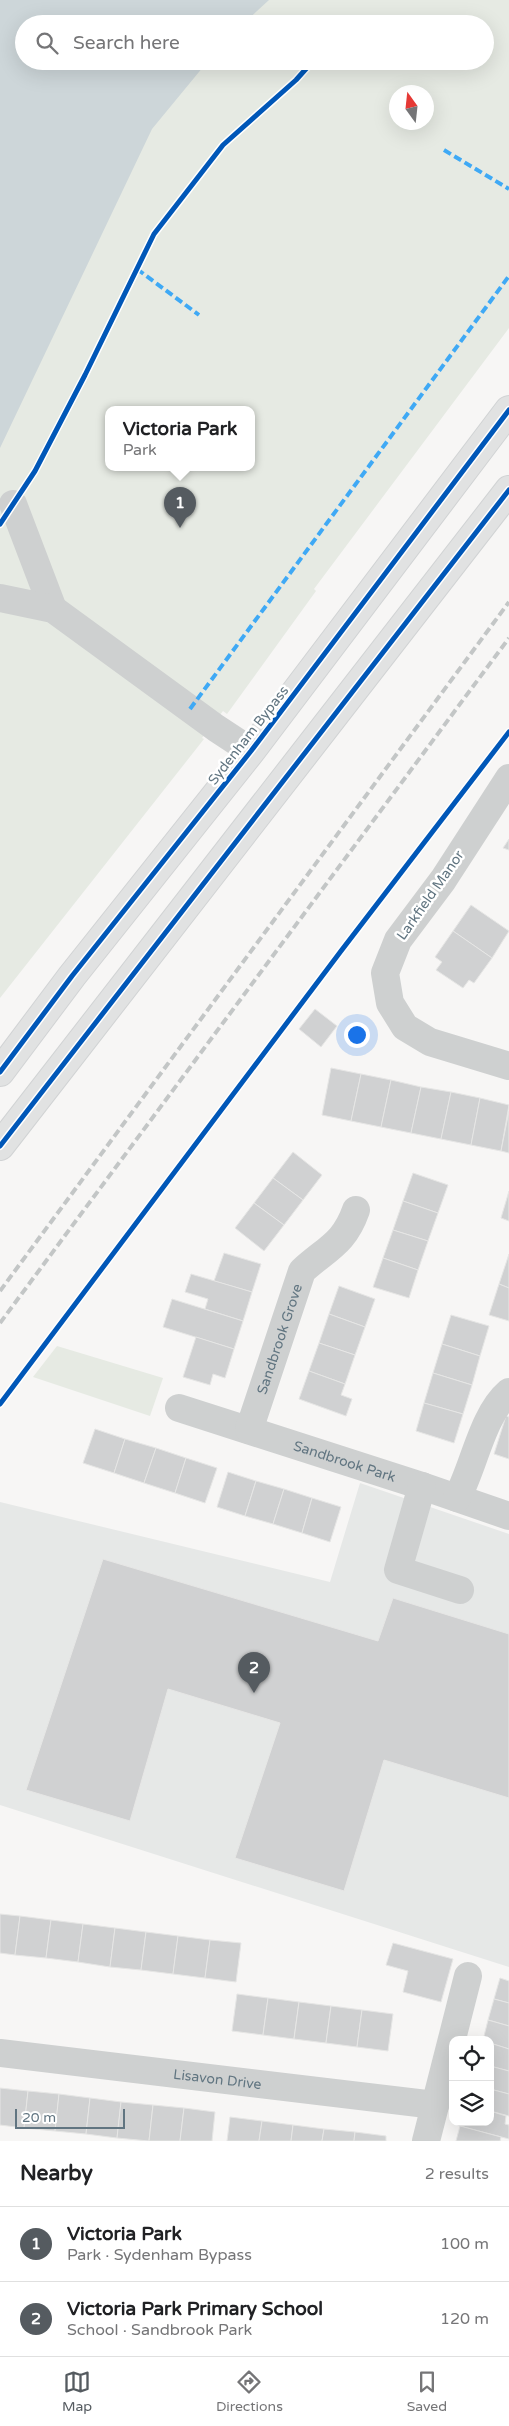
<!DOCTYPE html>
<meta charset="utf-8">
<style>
body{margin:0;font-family:"Varela Round",sans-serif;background:#f6f6f6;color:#202124}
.controls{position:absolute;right:15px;bottom:15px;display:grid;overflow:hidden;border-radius:10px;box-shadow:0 5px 20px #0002}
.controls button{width:45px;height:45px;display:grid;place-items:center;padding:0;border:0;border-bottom:1px solid #e0e0e0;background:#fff;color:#202124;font:25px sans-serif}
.compass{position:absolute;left:389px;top:85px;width:45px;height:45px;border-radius:50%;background:#fff;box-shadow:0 5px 20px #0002;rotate:345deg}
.scale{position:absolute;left:15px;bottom:12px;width:110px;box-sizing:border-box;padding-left:5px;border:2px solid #617581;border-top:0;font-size:14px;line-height:18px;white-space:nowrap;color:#617581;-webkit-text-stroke:4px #fff;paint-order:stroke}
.you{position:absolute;left:356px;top:1034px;width:18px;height:18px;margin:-12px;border:4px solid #fff;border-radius:50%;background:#1a73e8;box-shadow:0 0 0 8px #1a73e833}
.badge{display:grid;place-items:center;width:32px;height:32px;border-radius:50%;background:#555b60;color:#fff;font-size:16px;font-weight:700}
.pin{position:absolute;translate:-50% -41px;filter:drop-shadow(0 1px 2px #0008)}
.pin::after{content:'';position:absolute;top:26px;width:18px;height:15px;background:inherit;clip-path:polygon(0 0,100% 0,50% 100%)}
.popup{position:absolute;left:105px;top:406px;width:150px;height:65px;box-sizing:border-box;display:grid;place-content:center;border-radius:10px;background:#fff;filter:drop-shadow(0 1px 4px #0005);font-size:16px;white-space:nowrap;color:#757577}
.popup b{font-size:19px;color:#202124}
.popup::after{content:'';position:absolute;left:50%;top:100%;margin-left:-10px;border:10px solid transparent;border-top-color:#fff}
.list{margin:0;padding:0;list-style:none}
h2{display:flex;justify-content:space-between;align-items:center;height:65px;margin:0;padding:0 20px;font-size:21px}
h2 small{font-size:16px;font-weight:400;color:#757577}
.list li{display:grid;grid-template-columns:32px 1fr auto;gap:15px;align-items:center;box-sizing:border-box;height:75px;padding:0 20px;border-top:1px solid #e0e0e0}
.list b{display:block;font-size:19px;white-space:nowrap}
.list p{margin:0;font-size:16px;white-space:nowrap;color:#757577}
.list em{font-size:16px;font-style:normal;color:#757577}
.icon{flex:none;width:28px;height:28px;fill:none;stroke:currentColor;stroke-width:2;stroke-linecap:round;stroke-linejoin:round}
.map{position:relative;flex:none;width:509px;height:2141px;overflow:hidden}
.search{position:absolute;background:#fff;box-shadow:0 5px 20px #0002;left:15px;right:15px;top:15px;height:55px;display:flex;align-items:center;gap:12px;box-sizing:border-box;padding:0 18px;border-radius:28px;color:#757577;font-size:19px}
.sheet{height:215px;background:#fff}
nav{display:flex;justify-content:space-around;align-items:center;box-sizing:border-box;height:70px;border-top:1px solid #e0e0e0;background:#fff;font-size:14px;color:#757577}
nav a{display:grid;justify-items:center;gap:2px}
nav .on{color:#555b60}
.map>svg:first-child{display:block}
.built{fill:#e6e8e7}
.green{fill:#e6eae3;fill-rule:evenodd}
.water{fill:#cdd6d9}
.building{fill:#d0d1d2;stroke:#e6e6e5}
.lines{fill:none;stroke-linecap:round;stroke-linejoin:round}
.highway-casing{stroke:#d1d3d4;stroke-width:30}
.minor{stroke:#ced0d0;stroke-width:28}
.highway{stroke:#e1e2e2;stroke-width:28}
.rail{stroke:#c3c6c6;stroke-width:4;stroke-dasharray:8 4;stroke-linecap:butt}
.quiet{stroke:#3fa9f5;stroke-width:4;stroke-dasharray:8 4;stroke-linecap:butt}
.cycleway-casing{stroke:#fff;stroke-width:8}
.cycleway{stroke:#0057b8;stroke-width:5}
.labels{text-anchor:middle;stroke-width:5;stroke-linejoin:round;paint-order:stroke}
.street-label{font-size:14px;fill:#617581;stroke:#fff}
</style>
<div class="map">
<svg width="509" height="2141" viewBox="0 0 509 2141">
<rect width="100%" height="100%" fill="#f7f6f5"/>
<path class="built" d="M360 1483 509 1534V1967L0 1805V1502L330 1582Z"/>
<g class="green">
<path d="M0 0H509V328L314 589 316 591 227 714 223 711 202 738 204 739 0 998ZM24 24H485V61H24ZM396 92H426V122H396ZM109 409H251V467H109Z"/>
<path d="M57 1346 163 1378 150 1416 33 1377Z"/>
</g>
<path class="water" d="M0 0H269L243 24H24V61H208L152 129 0 448Z"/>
<g class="building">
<path d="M509 839V850L503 848Z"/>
<path d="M471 905 509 931 492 958 453 931Z"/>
<path d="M453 931 492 958 474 983 469 980 463 988 436 970 442 962 435 957Z"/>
<path d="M315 1009 337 1026 321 1047 299 1029Z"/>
<path d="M331 1068 361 1074 351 1121 322 1115Z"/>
<path d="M361 1074 391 1080 381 1127 351 1121Z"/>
<path d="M391 1080 421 1087 411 1133 381 1127Z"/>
<path d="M421 1087 451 1092 441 1139 411 1133Z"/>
<path d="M451 1092 480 1098 471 1145 441 1139Z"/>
<path d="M480 1098 509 1105 501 1151 471 1145Z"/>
<path d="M509 1111V1153L501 1151Z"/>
<path d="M293 1152 322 1175 303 1200 273 1178Z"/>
<path d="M413 1173 448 1185 438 1213 403 1201Z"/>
<path d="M273 1178 303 1200 284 1225 254 1203Z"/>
<path d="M509 1191V1221L501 1218Z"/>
<path d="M403 1201 438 1213 428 1241 393 1230Z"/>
<path d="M254 1203 284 1225 264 1251 235 1228Z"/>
<path d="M393 1230 428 1241 418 1270 383 1258Z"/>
<path d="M224 1253 261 1264 252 1292 214 1281Z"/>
<path d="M509 1254V1288L499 1284Z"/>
<path d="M383 1258 418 1270 409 1298 373 1287Z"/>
<path d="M191 1274 252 1292 243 1321 205 1309 208 1299 185 1292Z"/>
<path d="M499 1284 509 1288V1321L489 1315Z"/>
<path d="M339 1286 375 1299 365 1327 329 1314Z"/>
<path d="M172 1299 243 1321 234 1349 163 1327Z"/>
<path d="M329 1314 365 1327 355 1355 319 1343Z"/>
<path d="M451 1315 489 1326 480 1356 442 1344Z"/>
<path d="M196 1337 234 1349 225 1378 213 1374 210 1385 183 1377Z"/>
<path d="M319 1343 355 1355 345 1384 309 1371Z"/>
<path d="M442 1344 480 1356 472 1385 433 1373Z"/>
<path d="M309 1371 345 1384 341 1395 352 1399 346 1416 299 1399Z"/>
<path d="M433 1373 472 1385 463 1414 424 1403Z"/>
<path d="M424 1403 463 1414 454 1443 416 1431Z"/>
<path d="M506 1416 509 1417V1459L494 1454Z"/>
<path d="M95 1429 125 1439 114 1473 83 1463Z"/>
<path d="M125 1439 156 1448 144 1483 114 1473Z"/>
<path d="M156 1448 186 1458 175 1493 144 1483Z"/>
<path d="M186 1458 217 1468 205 1503 175 1493Z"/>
<path d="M228 1472 256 1481 245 1516 217 1507Z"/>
<path d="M256 1481 284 1489 273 1524 245 1516Z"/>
<path d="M284 1489 312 1498 302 1533 273 1524Z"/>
<path d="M312 1498 341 1507 330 1542 302 1533Z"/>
<path d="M103 1559 378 1641 393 1598 509 1634V1798L384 1760 344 1891 235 1858 280 1723 168 1689 130 1821 26 1790Z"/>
<path d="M0 1914 20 1916 15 1955 0 1953Z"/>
<path d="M20 1916 51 1920 46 1958 15 1955Z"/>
<path d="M51 1920 83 1924 78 1962 46 1958Z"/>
<path d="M83 1924 115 1928 110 1967 78 1962Z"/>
<path d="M115 1928 146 1932 141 1970 110 1967Z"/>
<path d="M146 1932 178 1936 173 1974 141 1970Z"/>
<path d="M178 1936 210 1940 205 1978 173 1974Z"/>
<path d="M210 1940 241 1943 236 1982 205 1978Z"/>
<path d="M393 1943 453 1959 441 2002 403 1992 408 1971 386 1965Z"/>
<path d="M500 1978 509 1981V2003L494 1999Z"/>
<path d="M237 1994 268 1998 263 2035 232 2031Z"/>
<path d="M268 1998 299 2002 294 2039 263 2035Z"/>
<path d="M494 1999 509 2003V2026L488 2020Z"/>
<path d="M299 2002 331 2006 326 2043 294 2039Z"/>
<path d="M331 2006 362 2010 357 2047 326 2043Z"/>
<path d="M362 2010 393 2014 388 2051 357 2047Z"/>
<path d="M488 2020 509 2026V2049L490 2043V2040H483Z"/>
<path d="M490 2043 509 2049V2071L490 2066Z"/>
<path d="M490 2066 509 2071V2094L490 2089Z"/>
<path d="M0 2088 28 2091 24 2128 0 2125Z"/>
<path d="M490 2089 509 2094V2116L490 2111Z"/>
<path d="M28 2091 59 2094 55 2131 24 2128Z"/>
<path d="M59 2094 90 2098 86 2134 55 2131Z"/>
<path d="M90 2098 121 2102 117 2138 86 2134Z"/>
<path d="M121 2102 153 2105 149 2141 117 2138Z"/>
<path d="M153 2105 184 2108 180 2141H149Z"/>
<path d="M184 2108 215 2112 212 2141H180Z"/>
<path d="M490 2111 506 2116 505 2124 509 2125V2139L460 2126 461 2122H490Z"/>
<path d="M230 2117 262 2121 259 2141H227Z"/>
<path d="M262 2121 293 2125 291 2141H259Z"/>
<path d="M293 2125 324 2129 322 2141H291Z"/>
<path d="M460 2126 501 2137 500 2141H456Z"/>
<path d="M324 2129 355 2132 354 2141H322Z"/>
<path d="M355 2132 386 2136V2141H354Z"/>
</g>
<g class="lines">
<g class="highway-casing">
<g id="highway">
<path d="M0 1072 72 976 251 751 509 410"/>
<path d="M0 1146 509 490"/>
</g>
</g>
<g class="minor">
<path d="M13 504 53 609"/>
<path d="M0 598 53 609 216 728 251 751"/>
<path d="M509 778 443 880 398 940 385 973 390 1003 405 1027 430 1042 509 1066"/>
<path id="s1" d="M179 1408 422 1486 509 1516"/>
<path id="s2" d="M249 1430 302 1271C327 1248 344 1244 356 1210"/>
<path d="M422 1486 398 1570 460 1590"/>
<path d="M457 1498C474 1467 482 1415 509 1392"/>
<path id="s3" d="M0 2053 435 2105"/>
<path d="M426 2141 468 1976"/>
</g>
<use href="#highway" class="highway"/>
<g class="rail">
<path d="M0 1291 509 602"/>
<path d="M0 1323 509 638"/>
</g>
<g class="quiet">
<path d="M444 150 509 189"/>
<path d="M137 269 199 315"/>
<path d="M190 709 509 276"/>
</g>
<g class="cycleway-casing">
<g id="cycleway">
<path d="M0 524 35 471 85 375 154 234 223 145 296 80 313 61"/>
<path d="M0 1072 72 976 251 751 509 410"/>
<path d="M0 1146 509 490"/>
<path d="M0 1404 341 951 509 732"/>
</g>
</g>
<use href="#cycleway" class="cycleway"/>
</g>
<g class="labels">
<g class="street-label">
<text transform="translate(248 735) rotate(-52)" y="5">Sydenham Bypass</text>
<text transform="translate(430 895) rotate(-55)" y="5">Larkfield Manor</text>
<text dy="5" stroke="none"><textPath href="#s2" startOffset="96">Sandbrook Grove</textPath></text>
<text dy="5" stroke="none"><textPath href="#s1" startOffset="174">Sandbrook Park</textPath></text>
<text dy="5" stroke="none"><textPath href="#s3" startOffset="219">Lisavon Drive</textPath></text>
</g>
</g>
</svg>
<div class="controls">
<button><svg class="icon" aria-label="locate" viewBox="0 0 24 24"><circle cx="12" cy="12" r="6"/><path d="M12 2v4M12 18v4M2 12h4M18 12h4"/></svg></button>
<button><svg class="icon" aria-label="layers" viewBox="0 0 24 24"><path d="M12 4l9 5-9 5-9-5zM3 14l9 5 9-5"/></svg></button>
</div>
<svg class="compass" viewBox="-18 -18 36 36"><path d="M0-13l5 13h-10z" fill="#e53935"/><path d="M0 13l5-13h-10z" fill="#757577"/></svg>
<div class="scale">20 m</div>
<div class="you"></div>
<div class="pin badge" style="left:180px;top:528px">1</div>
<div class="popup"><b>Victoria Park</b>Park</div>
<div class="pin badge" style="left:254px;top:1693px">2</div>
<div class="search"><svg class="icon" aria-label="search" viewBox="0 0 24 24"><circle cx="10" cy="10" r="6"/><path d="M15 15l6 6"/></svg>Search here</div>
</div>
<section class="sheet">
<h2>Nearby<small>2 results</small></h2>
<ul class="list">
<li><span class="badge">1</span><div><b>Victoria Park</b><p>Park · Sydenham Bypass</p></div><em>100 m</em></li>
<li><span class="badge">2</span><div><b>Victoria Park Primary School</b><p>School · Sandbrook Park</p></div><em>120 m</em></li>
</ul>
</section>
<nav>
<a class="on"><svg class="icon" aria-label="map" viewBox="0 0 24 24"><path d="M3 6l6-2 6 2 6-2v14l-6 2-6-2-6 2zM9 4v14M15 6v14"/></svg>Map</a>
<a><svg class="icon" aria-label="directions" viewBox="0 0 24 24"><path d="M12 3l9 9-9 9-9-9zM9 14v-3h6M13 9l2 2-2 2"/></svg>Directions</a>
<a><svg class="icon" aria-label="saved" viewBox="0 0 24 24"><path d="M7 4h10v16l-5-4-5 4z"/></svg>Saved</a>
</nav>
